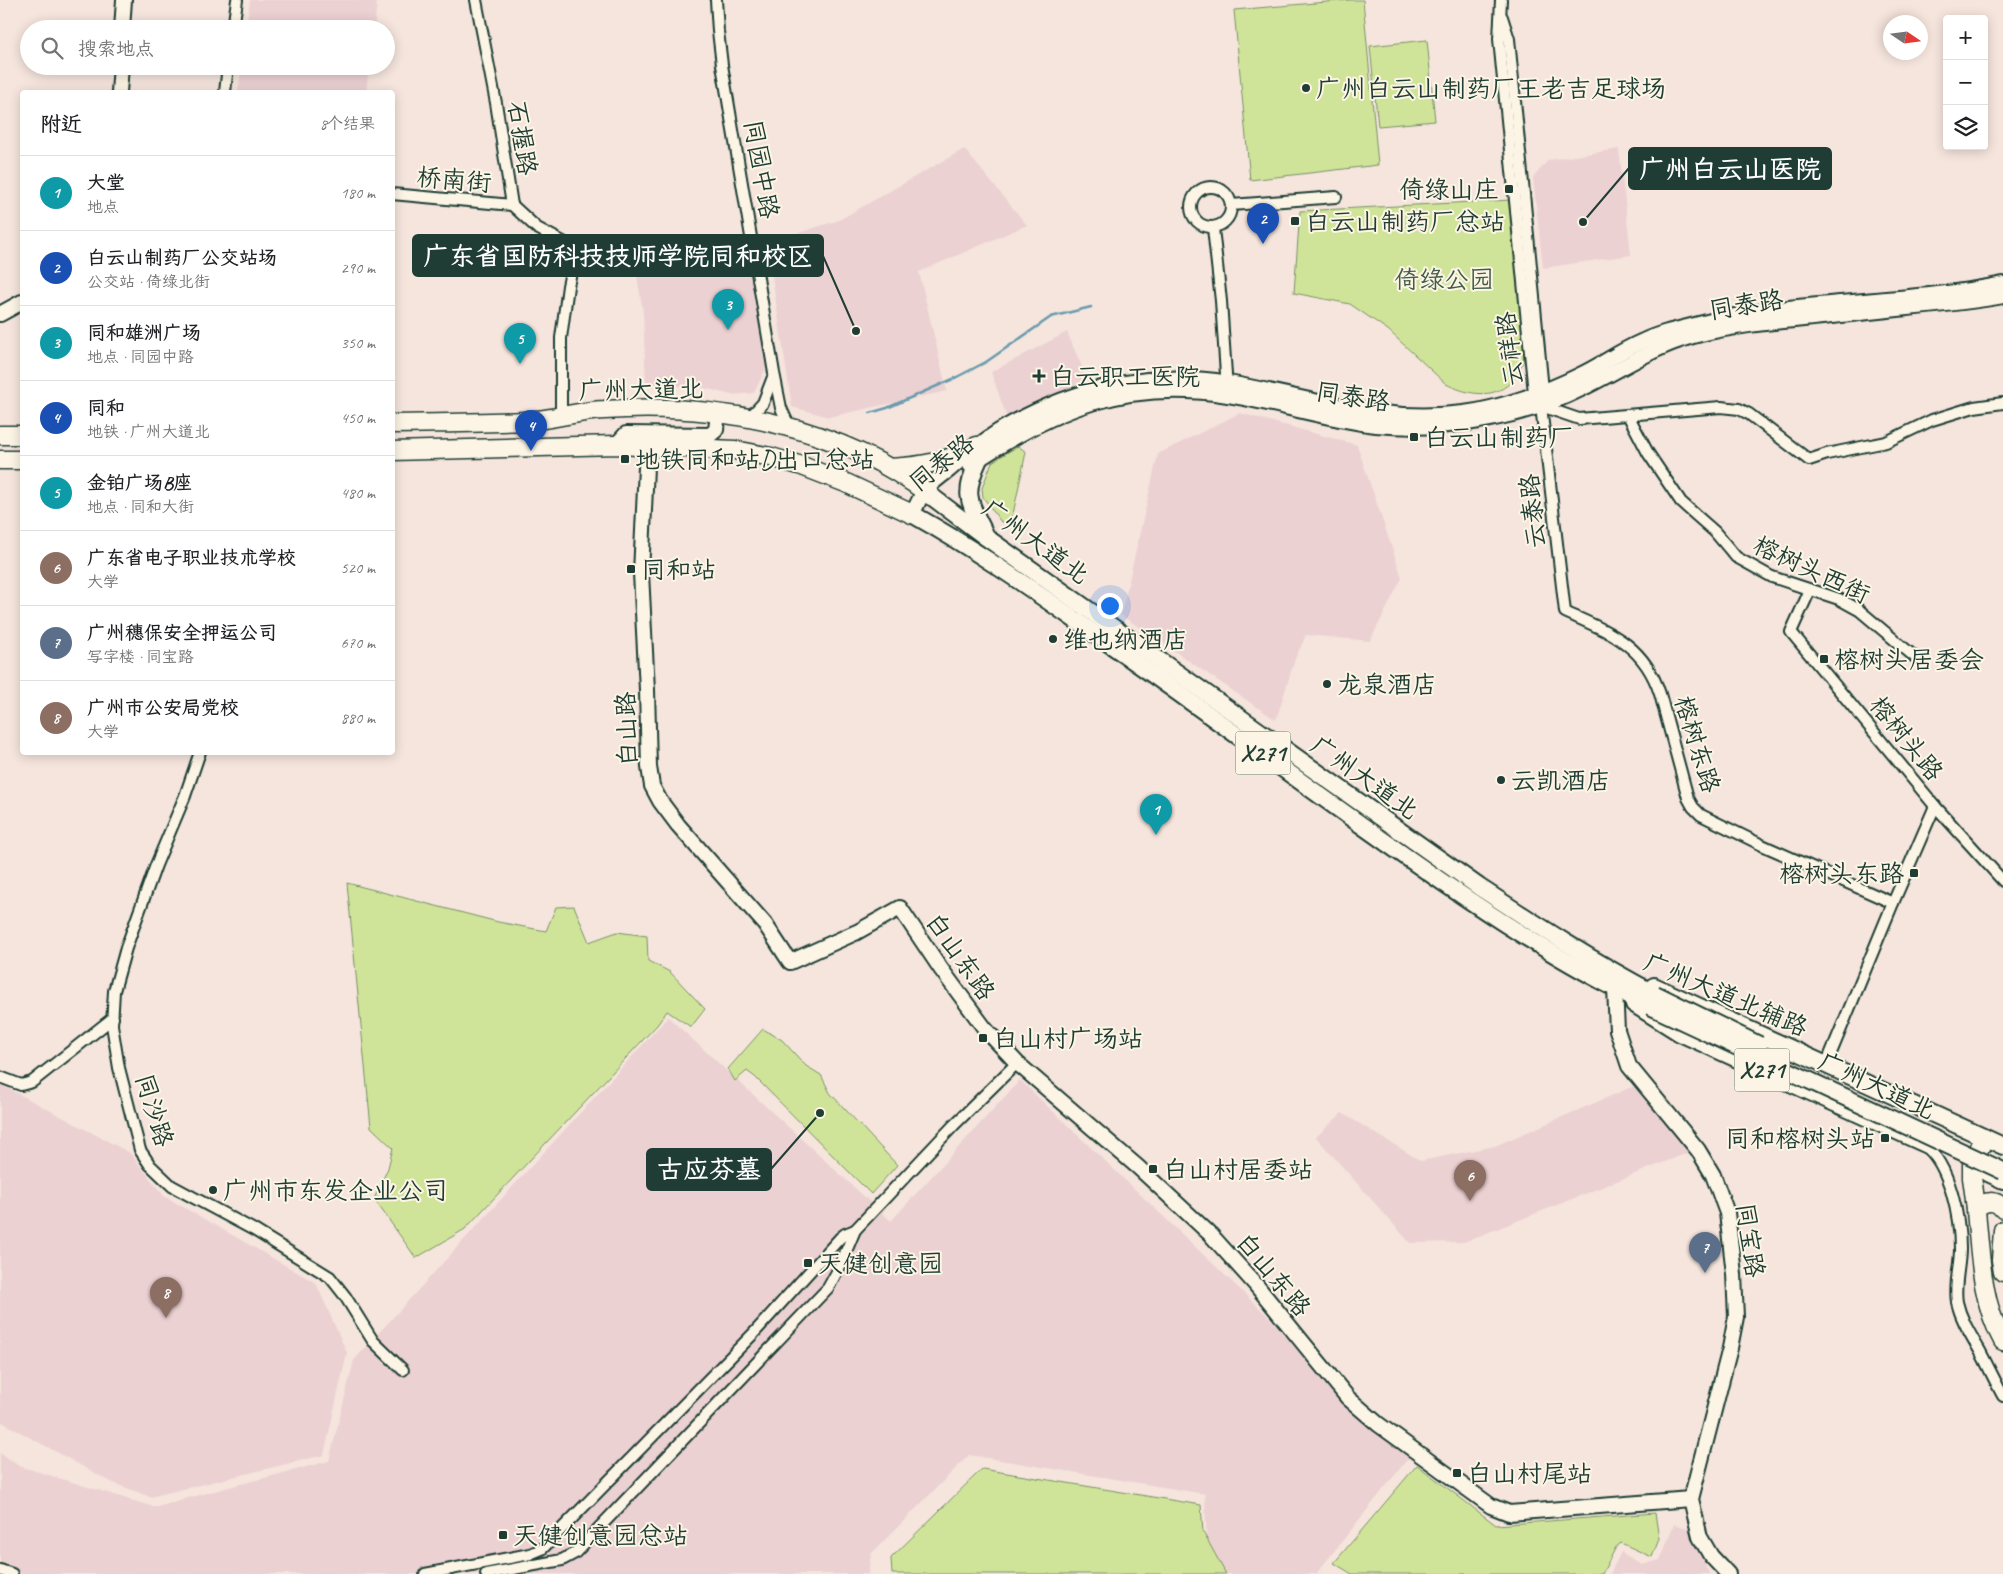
<!DOCTYPE html>
<html lang="zh">
<meta charset="utf-8">
<style>
body{margin:0;font-family:Caveat,"LXGW WenKai TC",sans-serif;background:#f2f2f2;color:#202124}
.controls{position:absolute;right:15px;top:15px;display:grid;overflow:hidden;border-radius:5px;box-shadow:0 2px 12px #0003}
.controls button{width:45px;height:45px;display:grid;place-items:center;padding:0;border:0;border-bottom:1px solid #e0e0e0;background:#fff;color:#202124;font:25px sans-serif}
.compass{position:absolute;left:1883px;top:15px;width:45px;height:45px;border-radius:50%;background:#fff;box-shadow:0 2px 12px #0003;rotate:103deg}
.you{position:absolute;left:1109px;top:605px;width:18px;height:18px;margin:-12px;border:4px solid #fff;border-radius:50%;background:#1a73e8;box-shadow:0 0 0 8px #1a73e833}
.badge{display:grid;place-items:center;width:32px;height:32px;border-radius:50%;background:#1f3d34;color:#fff;font-size:16px;font-weight:700}
.pin{position:absolute;translate:-50% -41px;filter:drop-shadow(0 1px 2px #0008)}
.pin::after{content:'';position:absolute;top:26px;width:18px;height:15px;background:inherit;clip-path:polygon(0 0,100% 0,50% 100%)}
.list{margin:0;padding:0;list-style:none}
h2{display:flex;justify-content:space-between;align-items:center;height:65px;margin:0;padding:0 20px;font-size:21px}
h2 small{font-size:16px;font-weight:400;color:#757577}
.list li{display:grid;grid-template-columns:32px 1fr auto;gap:15px;align-items:center;box-sizing:border-box;height:75px;padding:0 20px;border-top:1px solid #e0e0e0}
.list b{display:block;font-size:19px;white-space:nowrap}
.list p{margin:0;font-size:16px;white-space:nowrap;color:#757577}
.list em{font-size:16px;font-style:normal;color:#757577}
.icon{flex:none;width:28px;height:28px;fill:none;stroke:currentColor;stroke-width:2;stroke-linecap:round;stroke-linejoin:round}
.map{position:relative;flex:none;width:2003px;height:1574px;overflow:hidden}
.search{position:absolute;background:#fff;box-shadow:0 2px 12px #0003;left:20px;top:20px;width:375px;height:55px;display:flex;align-items:center;gap:12px;box-sizing:border-box;padding:0 18px;border-radius:28px;color:#757577;font-size:19px}
.panel{position:absolute;background:#fff;box-shadow:0 2px 12px #0003;left:20px;top:90px;width:375px;height:665px;border-radius:5px}
.map>svg:first-child{display:block}
.built{fill:#ecd1d3}
.green{fill:#d0e499;stroke:#789066}
.lines{fill:none;stroke-linecap:round;stroke-linejoin:round}
.stream{stroke:#699bad;stroke-width:2.5}
.street-casing{stroke:#1f3d34;stroke-width:14}
.secondary-casing{stroke:#1f3d34;stroke-width:18}
.primary-casing{stroke:#1f3d34;stroke-width:20}
.highway-casing{stroke:#1f3d34;stroke-width:21}
.street{stroke:#fcf5e5;stroke-width:10}
.secondary{stroke:#fcf5e5;stroke-width:14}
.primary{stroke:#fcf5e5;stroke-width:16}
.highway{stroke:#fcf5e5;stroke-width:18}
.primary-bridge-casing{stroke:#1f3d34;stroke-width:20;stroke-linecap:butt}
.primary-bridge{stroke:#fcf5e5;stroke-width:16}
.poi-dot{fill:#1f3d34;stroke:#fcf5e5;stroke-width:2}
.labels{text-anchor:middle;stroke-width:4;stroke-linejoin:round;paint-order:stroke}
.shield{fill:#fcf5e5;stroke:#617469;stroke-width:1}
.shield-label{font-size:24px;font-weight:bold;fill:#1f3d34}
.poi-label{font-size:25px;fill:#1f3d34;stroke:#fcf5e5;text-anchor:start}
.street-label{font-size:25px;fill:#1f3d34;stroke:#fcf5e5}
.park-label{font-size:25px;fill:#425e48;stroke:#fcf5e5}
.leader{fill:none;stroke:#1f3d34;stroke-width:2}
.callout-dot{fill:#1f3d34;stroke:#fcf5e5;stroke-width:2}
.callout{fill:#1f3d34;stroke:#1f3d34;stroke-width:2}
.callout-label{font-size:26px;text-anchor:middle;font-weight:bold;fill:#fff}
</style>
<div class="map">
<svg width="2003" height="1574" viewBox="0 0 2003 1574">
<rect width="100%" height="100%" fill="#f5e5dd"/>
<filter id="ink" filterUnits="userSpaceOnUse"><feTurbulence type="fractalNoise" baseFrequency=".02" numOctaves="2"/><feDisplacementMap in="SourceGraphic" scale="10" xChannelSelector="R" yChannelSelector="G"/><feConvolveMatrix kernelMatrix="1 2 1 2 8 2 1 2 1" color-interpolation-filters="sRGB"/></filter>
<g filter="url(#ink)">
<g class="built">
<path d="M250 0H377L374 29H246Z"/>
<path d="M242 66H369L366 92H238Z"/>
<path d="M964 149 1027 225 919 272 947 391 829 417 792 407 767 243 839 220Z"/>
<path d="M1619 149 1631 255 1543 268 1533 178 1548 160Z"/>
<path d="M633 252 748 258 767 366 754 393 731 395 697 386H646L643 312Z"/>
<path d="M1067 332 1087 379 1007 418 991 372Z"/>
<path d="M1240 413 1357 445 1402 578 1370 641 1306 635 1295 659 1276 720 1121 615 1158 454Z"/>
<path d="M668 1017 891 1221 1020 1080 1272 1320 1348 1408 1410 1456 1316 1574H1223L1207 1556 1205 1494 969 1455 871 1554 868 1574H0V1453L19 1466 154 1507 329 1461 354 1360Z"/>
<path d="M0 1084 130 1153 164 1196 316 1283 347 1353 324 1455 150 1497 111 1482 0 1421Z"/>
<path d="M1634 1086 1690 1152 1464 1242 1410 1243 1316 1137 1342 1113 1421 1161 1495 1146Z"/>
<path d="M1674 1524 1696 1531 1706 1568 1711 1574H1610L1621 1552 1642 1565 1660 1560Z"/>
</g>
<g class="green">
<path d="M1350 0H1363L1378 165 1250 180 1234 10Z"/>
<path d="M1427 40 1435 121 1378 126 1370 46Z"/>
<path d="M1512 200 1526 350C1517 395 1485 403 1446 384L1388 330 1350 304 1294 293 1300 211Z"/>
<path d="M1018 446 1026 452 1013 514 1005 522H1001L983 497 982 488 992 462Z"/>
<path d="M347 883 498 922 546 931 556 907 574 906 589 942 617 932 647 936 648 961 670 972 705 1009 691 1027 667 1011 657 1025 465 1229 416 1258 374 1199 388 1168 393 1148 371 1127Z"/>
<path d="M763 1029 782 1040 806 1066 821 1075 830 1093 897 1165 871 1194 755 1077 747 1071 735 1081 728 1069Z"/>
<path d="M1417 1465 1496 1525 1655 1513 1659 1539 1652 1557 1621 1543 1616 1547 1602 1574H1352L1334 1563Z"/>
<path d="M982 1469 1201 1505 1203 1532 1226 1574H892L891 1558Z"/>
</g>
<g class="lines">
<path class="stream" d="M870 413 887 408 953 379 986 362 1051 317 1091 307"/>
<g class="street-casing">
<g id="street">
<path d="M476 0 496 103 512 205 537 228 576 249 568 286 561 338V416"/>
<path d="M716 0 718 31 722 65 774 373 781 408 790 428"/>
<path d="M1501 0 1499 39 1534 393 1537 398"/>
<path d="M1502 17 1509 39 1543 390 1541 406 1565 612C1609 632 1644 644 1660 694L1688 798 1693 807 1701 815 1762 845 1893 903"/>
<path d="M233 29 237 0"/>
<path d="M225 92 228 66"/>
<circle cx="1211" cy="207" r="20"/>
<path d="M392 194 512 205"/>
<path d="M1231 205 1336 197"/>
<path d="M1213 228 1221 301 1227 389"/>
<path d="M1541 406 1579 419 1721 407 1739 409 1749 414 1809 460 1827 454 1886 442 1932 420 1974 407 2003 403"/>
<path d="M1628 415 1648 453 1681 502 1715 532 1736 557 1772 577 1839 599 1859 610 1916 658"/>
<path d="M749 418 763 403 773 377"/>
<path d="M1810 590 1791 632 1935 806 2003 881"/>
<path d="M200 752 185 796 156 865 126 948 114 991 112 1025 119 1068 140 1150 150 1165 172 1186 254 1230 330 1277 345 1296 373 1341 403 1370"/>
<path d="M1826 1065 1893 903 1935 806"/>
<path d="M0 1077 21 1085 32 1082 113 1018"/>
<path d="M1925 1146C1950 1165 1960 1218 1960 1249 1960 1266 1954 1285 1957 1302 1961 1320 1971 1335 1980 1351 1988 1366 1995 1381 2003 1396"/>
<path d="M0 1570 12 1574"/>
<path d="M425 1574 530 1554 542 1549 753 1334 840 1238 845 1234 855 1230"/>
<path d="M486 1574 562 1560 575 1553 828 1288 839 1268 855 1230 954 1125 1017 1063"/>
</g>
</g>
<g class="secondary-casing">
<g id="secondary">
<path d="M122 29 124 0"/>
<path d="M119 92 121 66"/>
<path d="M0 314 22 302"/>
<path d="M616 445 626 434 710 435 716 430 718 413"/>
<path d="M647 446 641 573 647 690 649 767 652 786 660 801 678 825 765 924 790 962 857 932 900 908 941 969 986 1030 1017 1063 1139 1168 1211 1235 1256 1285 1348 1398 1378 1424 1491 1506 1509 1513 1691 1499"/>
<path d="M970 465C1053 409 1125 379 1228 395 1277 403 1326 419 1376 425 1408 428 1441 427 1473 422 1510 416 1548 406 1581 389 1619 371 1652 347 1693 336 1726 327 1760 323 1794 320 1832 316 1869 312 1907 308 1939 305 1971 302 2003 296"/>
<path d="M912 514C917 506 920 496 926 489 933 482 941 476 949 470 966 455 984 440 1004 428 1071 389 1151 369 1228 383 1310 397 1378 424 1464 413 1499 409 1548 391 1580 375 1601 365 1620 351 1641 342 1657 334 1674 330 1691 326 1793 298 1900 305 2003 284"/>
<path d="M1615 989 1617 1030 1629 1066 1698 1150 1713 1175 1727 1213 1734 1274 1736 1317 1730 1348 1691 1499 1700 1537 1711 1556 1728 1574"/>
</g>
</g>
<g class="primary-casing">
<g id="primary">
<path d="M979 459C962 496 969 501 986 536"/>
<path d="M931 496 987 538 1479 887C1537 925 1594 962 1655 994"/>
<path d="M912 514C971 547 1026 585 1081 624 1177 690 1271 761 1367 829 1458 894 1549 957 1650 1006"/>
<path d="M1654 986 2003 1146"/>
<path d="M1634 1004 1680 1033 1932 1147"/>
<path d="M1975 1167 2003 1180"/>
</g>
</g>
<g class="highway-casing">
<g id="highway">
<path d="M392 424C437 423 481 423 525 421 552 420 577 411 604 410 716 402 842 426 931 496"/>
<path d="M0 435H22"/>
<path d="M392 451 616 445 735 450 771 457 802 466 846 483 912 514"/>
<path d="M0 460H22"/>
<path d="M890 468C927 466 944 462 977 446"/>
<path d="M1984 1138 1972 1165V1178C1981 1232 1976 1293 2003 1341"/>
<path d="M1976 1208C1985 1201 1996 1199 2003 1209"/>
<path d="M2003 1230 2001 1260 2003 1272"/>
</g>
</g>
<use href="#street" class="street"/>
<use href="#secondary" class="secondary"/>
<use href="#primary" class="primary"/>
<use href="#highway" class="highway"/>
<g class="primary-bridge-casing">
<g id="primary-bridge">
<path d="M1655 994 1759 1045"/>
<path d="M1650 1006 2003 1171"/>
</g>
</g>
<use href="#primary-bridge" class="primary-bridge"/>
</g>
</g>
<g class="poi-dot">
<circle cx="1306" cy="88" r="5"/>
<rect x="1504" y="184" width="10" height="10" rx="2.5"/>
<rect x="1290" y="216" width="10" height="10" rx="2.5"/>
<path d="M1036.5 368.5h5v5h5v5h-5v5h-5v-5h-5v-5h5z"/>
<rect x="1409" y="432" width="10" height="10" rx="2.5"/>
<rect x="620" y="454" width="10" height="10" rx="2.5"/>
<rect x="626" y="564" width="10" height="10" rx="2.5"/>
<circle cx="1053" cy="639" r="5"/>
<rect x="1819" y="654" width="10" height="10" rx="2.5"/>
<circle cx="1327" cy="684" r="5"/>
<circle cx="1501" cy="780" r="5"/>
<rect x="1909" y="868" width="10" height="10" rx="2.5"/>
<rect x="978" y="1033" width="10" height="10" rx="2.5"/>
<rect x="1880" y="1133" width="10" height="10" rx="2.5"/>
<rect x="1148" y="1164" width="10" height="10" rx="2.5"/>
<circle cx="213" cy="1190" r="5"/>
<rect x="803" y="1258" width="10" height="10" rx="2.5"/>
<rect x="1452" y="1468" width="10" height="10" rx="2.5"/>
<rect x="498" y="1530" width="10" height="10" rx="2.5"/>
</g>
<g class="labels">
<g class="shield">
<rect x="1235.5" y="731.5" width="55" height="43" rx="4"/>
<rect x="1734.5" y="1048.5" width="55" height="43" rx="4"/>
</g>
<g class="shield-label">
<text x="1263" y="761">X271</text>
<text x="1762" y="1078">X271</text>
</g>
<g class="poi-label">
<text x="1316" y="97">广州白云山制药厂王老吉足球场</text>
<text x="1499" y="198" text-anchor="end">倚绿山庄</text>
<text x="1305" y="230">白云山制药厂总站</text>
<text x="1050" y="385">白云职工医院</text>
<text x="1424" y="446">白云山制药厂</text>
<text x="635" y="468">地铁同和站D出口总站</text>
<text x="641" y="578">同和站</text>
<text x="1063" y="648">维也纳酒店</text>
<text x="1834" y="668">榕树头居委会</text>
<text x="1337" y="693">龙泉酒店</text>
<text x="1511" y="789">云凯酒店</text>
<text x="1904" y="882" text-anchor="end">榕树头东路</text>
<text x="993" y="1047">白山村广场站</text>
<text x="1875" y="1147" text-anchor="end">同和榕树头站</text>
<text x="1163" y="1178">白山村居委站</text>
<text x="223" y="1199">广州市东发企业公司</text>
<text x="818" y="1272">天健创意园</text>
<text x="1467" y="1482">白山村尾站</text>
<text x="513" y="1544">天健创意园总站</text>
</g>
<g class="street-label">
<text transform="translate(523 138) rotate(81)" y="9">石握路</text>
<text transform="translate(762 169) rotate(80)" y="9">同园中路</text>
<text transform="translate(454 179) rotate(5)" y="9">桥南街</text>
<text transform="translate(1746 304) rotate(-9)" y="9">同泰路</text>
<text transform="translate(1509 349) rotate(-97)" y="9">云祥路</text>
<text transform="translate(641 389) rotate(-1)" y="9">广州大道北</text>
<text transform="translate(1353 396) rotate(9)" y="9">同泰路</text>
<text transform="translate(941 462) rotate(-39)" y="9">同泰路</text>
<text transform="translate(1532 511) rotate(-96)" y="9">云泰路</text>
<text transform="translate(1036 541) rotate(36)" y="9">广州大道北</text>
<text transform="translate(1812 569) rotate(25)" y="9">榕树头西街</text>
<text transform="translate(626 729) rotate(-92)" y="9">白山路</text>
<text transform="translate(1907 738) rotate(51)" y="9">榕树头路</text>
<text transform="translate(1698 744) rotate(73)" y="9">榕树东路</text>
<text transform="translate(1365 777) rotate(35)" y="9">广州大道北</text>
<text transform="translate(961 956) rotate(55)" y="9">白山东路</text>
<text transform="translate(1726 994) rotate(23)" y="9">广州大道北辅路</text>
<text transform="translate(1877 1085) rotate(25)" y="9">广州大道北</text>
<text transform="translate(155 1110) rotate(73)" y="9">同沙路</text>
<text transform="translate(1751 1240) rotate(82)" y="9">同宝路</text>
<text transform="translate(1274 1274) rotate(50)" y="9">白山东路</text>
</g>
<g class="park-label">
<text x="1444" y="288">倚绿公园</text>
</g>
</g>
<path class="leader" d="M1583 222L1629 168M856 331L823 256M820 1113L771 1169"/>
<g class="callout-dot">
<circle cx="1583" cy="222" r="5"/>
<circle cx="856" cy="331" r="5"/>
<circle cx="820" cy="1113" r="5"/>
</g>
<g class="callout">
<rect x="1629" y="148" width="202" height="41" rx="5"/>
<rect x="413" y="235" width="410" height="41" rx="5"/>
<rect x="647" y="1149" width="124" height="41" rx="5"/>
</g>
<g class="callout-label">
<text x="1730" y="178">广州白云山医院</text>
<text x="618" y="265">广东省国防科技技师学院同和校区</text>
<text x="709" y="1178">古应芬墓</text>
</g>
</svg>
<div class="controls">
<button>+</button>
<button>−</button>
<button><svg class="icon" aria-label="layers" viewBox="0 0 24 24"><path d="M12 4l9 5-9 5-9-5zM3 14l9 5 9-5"/></svg></button>
</div>
<svg class="compass" viewBox="-18 -18 36 36"><path d="M0-13l5 13h-10z" fill="#e53935"/><path d="M0 13l5-13h-10z" fill="#757577"/></svg>
<div class="you"></div>
<div class="pin badge" style="left:1156px;top:835px;background:#0f9aa8">1</div>
<div class="pin badge" style="left:1263px;top:244px;background:#1a4fb4">2</div>
<div class="pin badge" style="left:728px;top:330px;background:#0f9aa8">3</div>
<div class="pin badge" style="left:531px;top:451px;background:#1a4fb4">4</div>
<div class="pin badge" style="left:520px;top:364px;background:#0f9aa8">5</div>
<div class="pin badge" style="left:1470px;top:1201px;background:#8d6e63">6</div>
<div class="pin badge" style="left:1705px;top:1273px;background:#5c6f8a">7</div>
<div class="pin badge" style="left:166px;top:1318px;background:#8d6e63">8</div>
<div class="search"><svg class="icon" aria-label="search" viewBox="0 0 24 24"><circle cx="10" cy="10" r="6"/><path d="M15 15l6 6"/></svg>搜索地点</div>
<section class="panel">
<h2>附近<small>8个结果</small></h2>
<ul class="list">
<li><span class="badge" style="background:#0f9aa8">1</span><div><b>大堂</b><p>地点</p></div><em>180 m</em></li>
<li><span class="badge" style="background:#1a4fb4">2</span><div><b>白云山制药厂公交站场</b><p>公交站 · 倚绿北街</p></div><em>290 m</em></li>
<li><span class="badge" style="background:#0f9aa8">3</span><div><b>同和雄洲广场</b><p>地点 · 同园中路</p></div><em>350 m</em></li>
<li><span class="badge" style="background:#1a4fb4">4</span><div><b>同和</b><p>地铁 · 广州大道北</p></div><em>450 m</em></li>
<li><span class="badge" style="background:#0f9aa8">5</span><div><b>金铂广场B座</b><p>地点 · 同和大街</p></div><em>480 m</em></li>
<li><span class="badge" style="background:#8d6e63">6</span><div><b>广东省电子职业技术学校</b><p>大学</p></div><em>520 m</em></li>
<li><span class="badge" style="background:#5c6f8a">7</span><div><b>广州穗保安全押运公司</b><p>写字楼 · 同宝路</p></div><em>670 m</em></li>
<li><span class="badge" style="background:#8d6e63">8</span><div><b>广州市公安局党校</b><p>大学</p></div><em>880 m</em></li>
</ul>
</section>
</div>
